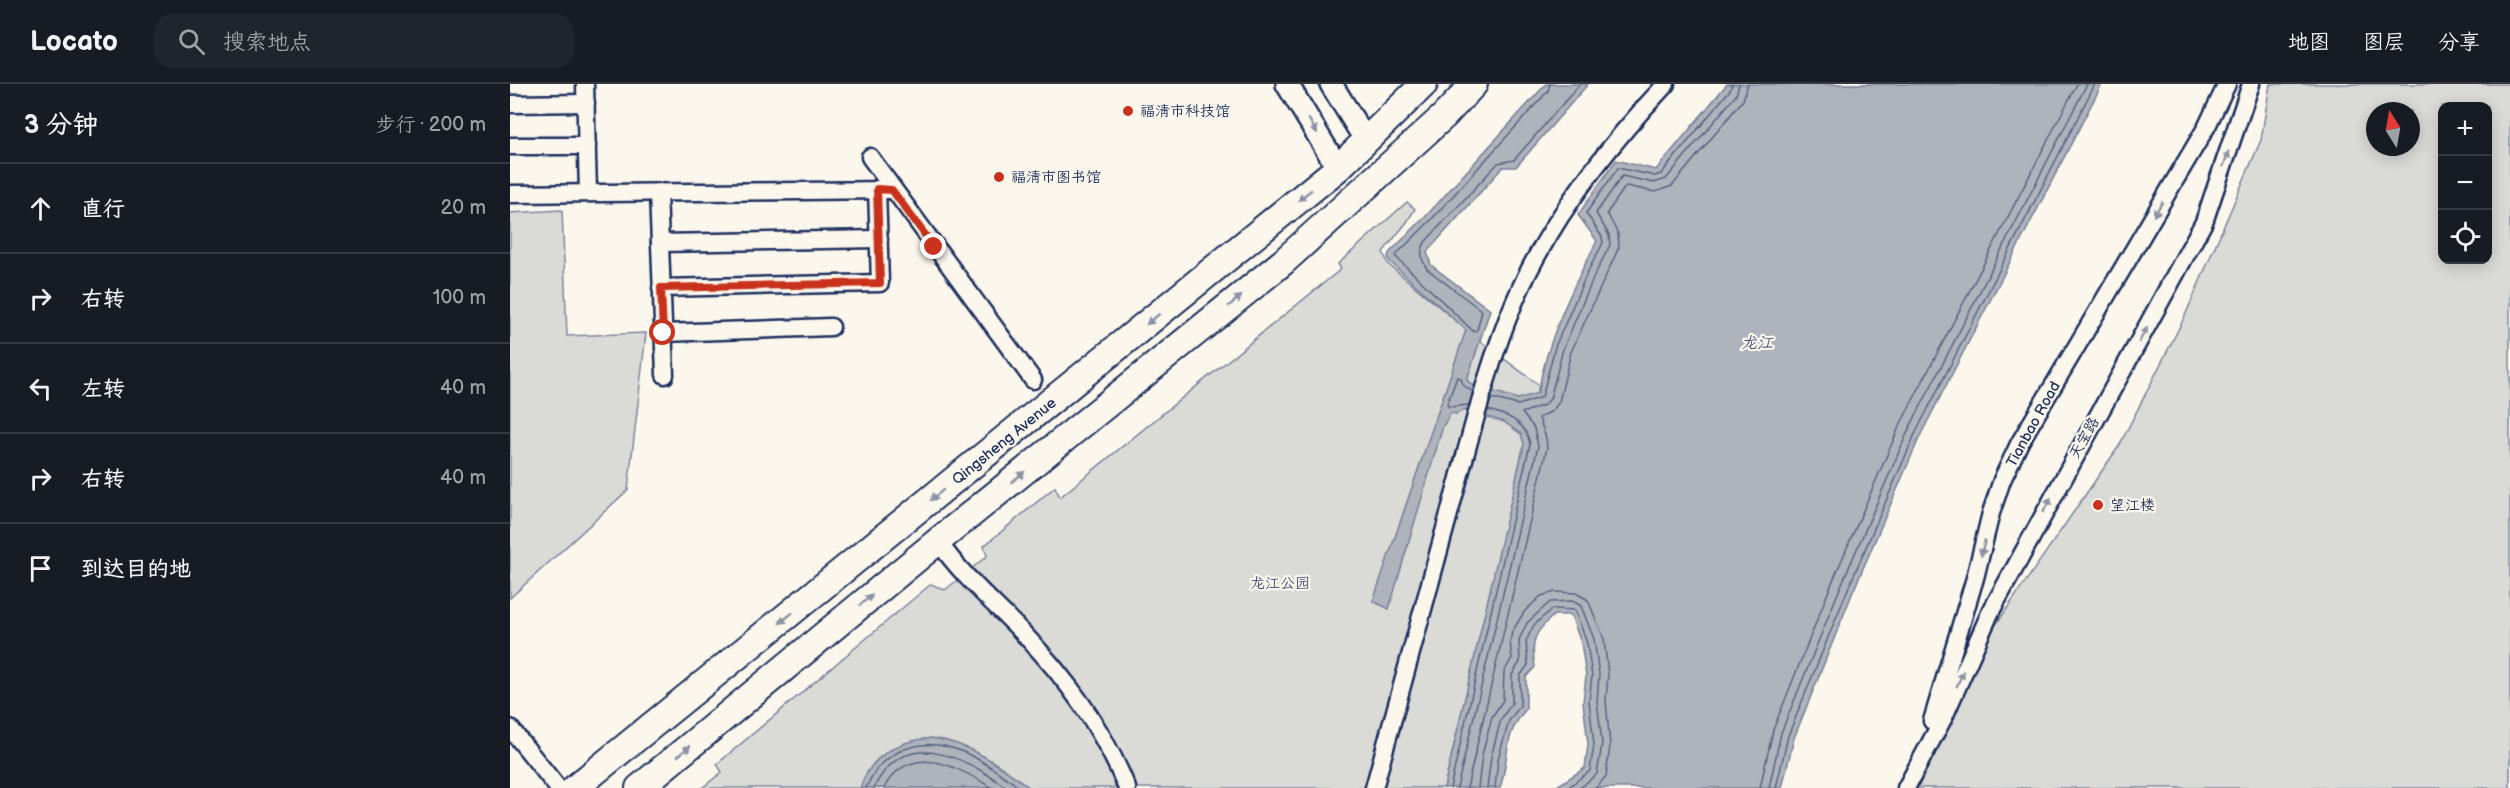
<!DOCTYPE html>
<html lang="zh">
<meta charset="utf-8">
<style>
body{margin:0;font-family:"Balsamiq Sans","LXGW WenKai TC",sans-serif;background:#20242c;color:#f1f3f6}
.controls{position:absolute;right:18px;top:18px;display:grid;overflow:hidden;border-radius:12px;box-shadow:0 3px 15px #0003}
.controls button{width:54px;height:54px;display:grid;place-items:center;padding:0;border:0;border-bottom:2px solid #363941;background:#171b24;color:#f1f3f6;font:30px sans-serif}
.compass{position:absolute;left:1856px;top:18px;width:54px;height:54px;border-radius:50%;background:#171b24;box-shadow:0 3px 15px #0003;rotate:349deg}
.stop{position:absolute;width:18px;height:18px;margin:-14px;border:4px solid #c8321e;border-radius:50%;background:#fff}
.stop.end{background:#c8321e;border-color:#fff;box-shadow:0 2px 6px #0008}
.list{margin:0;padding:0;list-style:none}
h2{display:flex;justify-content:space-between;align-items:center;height:78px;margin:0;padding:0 24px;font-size:26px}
h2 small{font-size:20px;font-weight:400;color:#9ea1a6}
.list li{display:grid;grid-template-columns:39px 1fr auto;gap:18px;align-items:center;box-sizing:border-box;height:90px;padding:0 24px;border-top:2px solid #363941}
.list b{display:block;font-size:22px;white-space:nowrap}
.list em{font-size:20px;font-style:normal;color:#9ea1a6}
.icon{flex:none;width:33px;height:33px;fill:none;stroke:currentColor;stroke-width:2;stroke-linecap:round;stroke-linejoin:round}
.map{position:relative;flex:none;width:2000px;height:704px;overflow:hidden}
header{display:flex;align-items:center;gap:36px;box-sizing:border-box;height:84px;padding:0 30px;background:#171b24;border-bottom:2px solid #363941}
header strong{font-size:28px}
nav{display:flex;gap:33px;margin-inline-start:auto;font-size:21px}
.search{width:420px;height:54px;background:#20242c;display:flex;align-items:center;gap:15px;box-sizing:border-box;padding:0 21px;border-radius:18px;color:#9ea1a6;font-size:22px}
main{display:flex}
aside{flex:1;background:#171b24}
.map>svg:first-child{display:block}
.green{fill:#dadad7;stroke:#7a849a;stroke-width:1.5;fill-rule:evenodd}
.water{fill:#afb3bb;stroke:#747e96;stroke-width:1.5}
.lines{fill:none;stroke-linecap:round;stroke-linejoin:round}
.shore{stroke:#566483;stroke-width:1.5}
.minor-casing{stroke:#1b2f5e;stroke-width:21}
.tertiary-casing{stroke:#1b2f5e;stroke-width:26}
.primary-casing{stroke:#1b2f5e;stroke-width:30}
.minor{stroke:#fbf7ec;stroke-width:16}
.tertiary{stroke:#fbf7ec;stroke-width:21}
.primary{stroke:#fbf7ec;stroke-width:26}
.oneway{fill:#8b93a5}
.route{stroke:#c8321e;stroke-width:8}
.poi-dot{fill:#c8321e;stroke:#fbf7ec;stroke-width:2}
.labels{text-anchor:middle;stroke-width:4.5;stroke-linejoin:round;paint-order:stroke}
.poi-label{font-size:15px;fill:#1b2f5e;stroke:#fbf7ec;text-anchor:start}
.street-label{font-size:15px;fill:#1b2f5e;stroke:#fbf7ec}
.park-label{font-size:15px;fill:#415176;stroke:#fbf7ec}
.water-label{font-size:16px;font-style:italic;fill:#47577a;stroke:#fbf7ec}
</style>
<header>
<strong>Locato</strong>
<div class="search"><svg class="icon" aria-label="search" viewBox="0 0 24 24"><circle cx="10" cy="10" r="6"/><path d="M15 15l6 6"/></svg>搜索地点</div>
<nav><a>地图</a><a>图层</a><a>分享</a></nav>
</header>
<main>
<aside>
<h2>3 分钟<small>步行 · 200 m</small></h2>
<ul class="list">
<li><svg class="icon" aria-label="ahead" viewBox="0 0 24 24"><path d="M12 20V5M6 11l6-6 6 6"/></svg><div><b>直行</b></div><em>20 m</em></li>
<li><svg class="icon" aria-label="right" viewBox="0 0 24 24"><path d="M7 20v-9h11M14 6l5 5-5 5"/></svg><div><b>右转</b></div><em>100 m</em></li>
<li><svg class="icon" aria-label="left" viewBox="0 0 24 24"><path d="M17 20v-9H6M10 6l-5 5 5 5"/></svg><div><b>左转</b></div><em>40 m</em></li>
<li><svg class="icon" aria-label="right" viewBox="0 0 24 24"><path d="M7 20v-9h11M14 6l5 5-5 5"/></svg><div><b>右转</b></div><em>40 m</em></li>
<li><svg class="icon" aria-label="arrive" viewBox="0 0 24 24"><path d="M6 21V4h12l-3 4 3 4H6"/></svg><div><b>到达目的地</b></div></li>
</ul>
</aside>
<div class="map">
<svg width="2000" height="704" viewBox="0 0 2000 704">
<rect width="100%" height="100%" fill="#fbf7ec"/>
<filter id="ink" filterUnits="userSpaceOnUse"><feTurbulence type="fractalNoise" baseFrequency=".0167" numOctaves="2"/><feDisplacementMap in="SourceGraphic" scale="12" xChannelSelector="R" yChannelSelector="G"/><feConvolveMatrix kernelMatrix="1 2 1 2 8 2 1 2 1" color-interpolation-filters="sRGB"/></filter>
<g filter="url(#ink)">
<g class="green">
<path d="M1760 0H2000V704H1408L1453 603 1485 542 1609 362 1674 234 1751 56ZM1932 22H1978V176H1932ZM1865 27H1901V63H1865Z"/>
<path d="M897 118 905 125 897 138 873 168 878 180 970 257 1029 301 934 704H192L212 688 207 680 421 500 435 506 477 472 474 462 545 403 550 413 831 185 828 180Z"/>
<path d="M52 126 57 252 136 249 118 406 0 514V129Z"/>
</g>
<g class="water">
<path d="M1036 0H1078L1006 83H993L917 168 921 181 980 226 957 296 962 301 1008 315 1028 309C1037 256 1062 204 1087 157L1068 131 1106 76 1146 86 1217 0H1592L1410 352 1342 510 1284 654 1272 704H1044L1075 684 1078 660 1073 618 1076 592 1071 559 1061 531H1044C1025 548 1020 556 1025 583L1016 593V625C992 653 1000 673 990 704H934L1014 360 1011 350 994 338 954 326 946 330 941 329 933 342 879 525 863 517 956 246 880 178 878 174 879 169 916 132Z"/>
<path d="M422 654C459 659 490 681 520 704H350C360 672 389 656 422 654Z"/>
</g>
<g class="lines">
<g class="shore">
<path d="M1040 0 1038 7 921 136 885 172 964 248 967 246 972 227 917 185C911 175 909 168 916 157L988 79 1004 76 1070 0"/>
<path d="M981 314 1008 321 1032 313 1045 263 1078 187 1093 159 1092 153 1076 129 1108 84 1145 92 1151 90 1220 6 1222 0"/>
<path d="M959 321 939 323 937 320 947 293 951 294 953 301 963 308"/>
<path d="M356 704C363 687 374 675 390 667 434 646 476 679 510 704"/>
<path d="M364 704C394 641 457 674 497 704"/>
<path d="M374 704C400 656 449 683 482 704"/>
<path d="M940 704 1020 360C1016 338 998 331 978 326"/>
<path d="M947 704 1028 362 1024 344 1012 329 1034 321 1040 315 1053 265 1085 190 1100 161 1099 151 1086 129 1112 92 1144 99 1156 95 1226 11 1229 0"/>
<path d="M957 704 1037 364 1036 354 1029 334 1042 327 1049 318 1061 268 1109 163 1108 150 1097 129 1116 102 1145 108 1162 102 1233 16 1238 0"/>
<path d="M968 704 972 671 982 633 993 616 994 588 1002 574 1000 558 1002 548 1014 528 1031 512 1045 508 1066 509 1078 516 1094 555 1098 590 1096 617 1100 662 1096 692 1086 704"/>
<path d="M977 704 981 673 991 635 1002 619V591L1010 578 1009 556 1017 539 1040 518 1063 517 1071 522 1084 555 1089 591 1087 617 1092 660 1087 690 1070 704"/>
<path d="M985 704 988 675 999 637 1010 622V592L1018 581 1016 557 1024 541 1042 525 1065 526 1077 559 1082 592 1079 617 1084 661 1080 687 1057 704"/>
<path d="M1250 704 1263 646 1321 501 1389 343 1567 0"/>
<path d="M1259 704 1271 649 1330 504 1398 347 1577 0"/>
<path d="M1266 704 1278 652 1337 507 1405 350 1585 0"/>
</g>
<g class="minor-casing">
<g id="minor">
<path d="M75 0 78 108"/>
<path d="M0 20 76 19"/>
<path d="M0 62H77"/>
<path d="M360 73 523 296"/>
<path d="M148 108 155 291"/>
<path d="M0 110 382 106"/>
<path d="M150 159 369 155"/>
<path d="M151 204 370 199 367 105"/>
<path d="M153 249 321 243"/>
<path d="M428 457C452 492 483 518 512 548 558 596 592 643 617 704"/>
<path d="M1422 637 1465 494 1481 429 1492 396 1510 358 1697 42 1717 0"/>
<path d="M0 644 48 704"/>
<path d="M864 704C890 609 916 514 942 419 961 352 977 283 1004 219 1038 138 1096 64 1156 0"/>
<path d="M1396 704 1434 633 1480 529 1694 138 1741 0"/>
</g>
</g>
<g class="tertiary-casing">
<g id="tertiary">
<path d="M777 0 828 84"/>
<path d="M821 0 856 57"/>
</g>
</g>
<g class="primary-casing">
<g id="primary">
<path d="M65 704 828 84 914 0"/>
<path d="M129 704 428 457 773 178 934 32 964 0"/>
</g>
</g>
<use href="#minor" class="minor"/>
<use href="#tertiary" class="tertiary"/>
<use href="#primary" class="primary"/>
</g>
<defs><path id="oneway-solid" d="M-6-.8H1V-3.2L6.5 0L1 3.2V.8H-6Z" transform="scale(1.5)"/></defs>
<g class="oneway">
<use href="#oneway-solid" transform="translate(803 42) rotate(59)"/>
<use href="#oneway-solid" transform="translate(1716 75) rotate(-70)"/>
<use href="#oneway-solid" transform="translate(795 111) rotate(141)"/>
<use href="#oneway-solid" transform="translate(1648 125) rotate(121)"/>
<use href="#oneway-solid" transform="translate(725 217) rotate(-39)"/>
<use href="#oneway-solid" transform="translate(643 235) rotate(141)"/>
<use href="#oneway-solid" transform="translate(1633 251) rotate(-60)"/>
<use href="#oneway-solid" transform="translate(508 393) rotate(-39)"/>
<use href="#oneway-solid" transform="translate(427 411) rotate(141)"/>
<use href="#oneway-solid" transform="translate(1537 421) rotate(-62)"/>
<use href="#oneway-solid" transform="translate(1473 464) rotate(103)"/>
<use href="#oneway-solid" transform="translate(356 516) rotate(-40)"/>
<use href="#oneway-solid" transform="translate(276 534) rotate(141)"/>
<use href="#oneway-solid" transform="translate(1450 595) rotate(-66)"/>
<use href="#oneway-solid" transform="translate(174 667) rotate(-40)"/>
</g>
</g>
<g class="lines" filter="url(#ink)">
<path class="route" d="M153 249 151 204 370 199 367 105 382 106 424 163"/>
</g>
<g class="poi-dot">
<circle cx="618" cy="27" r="6"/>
<circle cx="489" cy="93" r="6"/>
<circle cx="1588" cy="421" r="6"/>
</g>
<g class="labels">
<g class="poi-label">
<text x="630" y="32">福清市科技馆</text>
<text x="501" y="98">福清市图书馆</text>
<text x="1600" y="426">望江楼</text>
</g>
<g class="street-label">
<text transform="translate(1523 340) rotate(-61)" y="5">Tianbao Road</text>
<text transform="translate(1574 354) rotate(-61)" y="5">天宝路</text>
<text transform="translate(494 357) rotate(-39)" y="5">Qingsheng Avenue</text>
</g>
<g class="park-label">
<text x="770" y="504">龙江公园</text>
</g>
<g class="water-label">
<text x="1247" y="264">龙江</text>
</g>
</g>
</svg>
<div class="controls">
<button>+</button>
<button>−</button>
<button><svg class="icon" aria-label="locate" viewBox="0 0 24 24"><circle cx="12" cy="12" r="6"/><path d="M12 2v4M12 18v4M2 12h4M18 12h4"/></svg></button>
</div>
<svg class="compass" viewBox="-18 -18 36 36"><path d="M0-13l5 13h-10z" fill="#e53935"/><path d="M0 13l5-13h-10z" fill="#9ea1a6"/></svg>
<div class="stop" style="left:153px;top:249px"></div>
<div class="stop end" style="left:424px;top:163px"></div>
</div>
</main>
